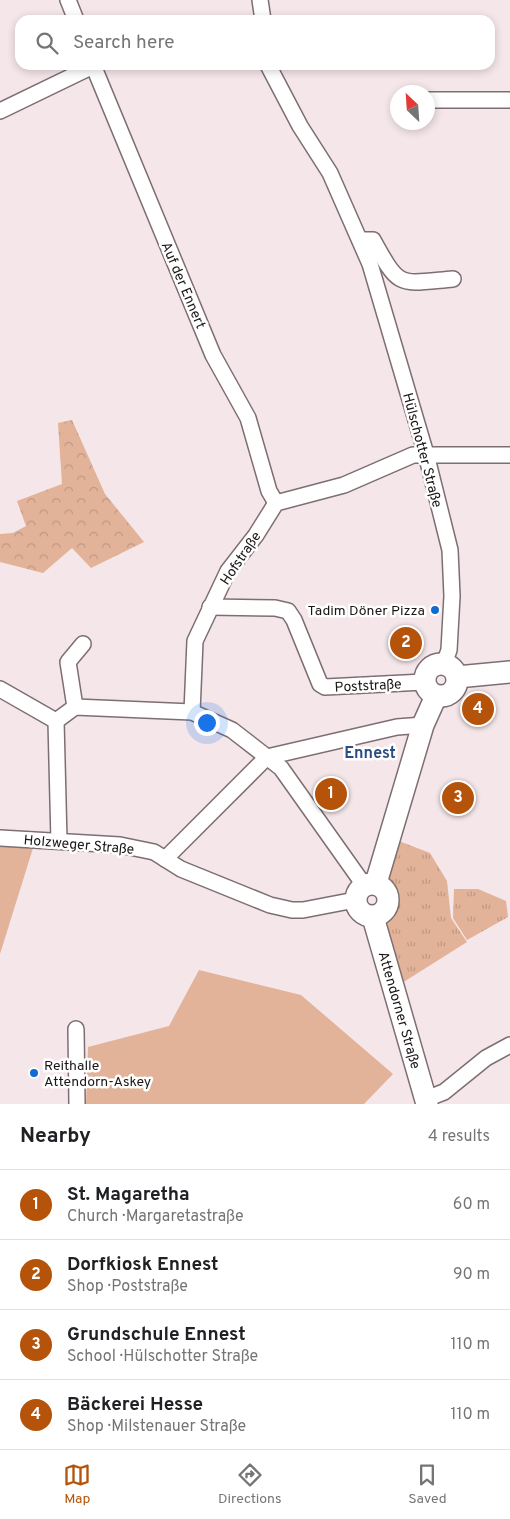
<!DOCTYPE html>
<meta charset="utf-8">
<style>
body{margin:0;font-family:Overpass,sans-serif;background:#f6f6f6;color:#202124}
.compass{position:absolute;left:390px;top:85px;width:45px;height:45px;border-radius:50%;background:#fff;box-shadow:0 2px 8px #0003;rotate:335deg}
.you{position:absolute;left:206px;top:722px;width:18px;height:18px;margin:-12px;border:4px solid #fff;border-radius:50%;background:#1a73e8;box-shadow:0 0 0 8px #1a73e833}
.badge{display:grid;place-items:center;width:32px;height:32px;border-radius:50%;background:#b45309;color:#fff;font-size:16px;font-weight:700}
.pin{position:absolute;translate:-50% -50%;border:2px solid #fff;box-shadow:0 1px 5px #0006}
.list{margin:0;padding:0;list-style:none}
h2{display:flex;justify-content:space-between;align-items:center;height:65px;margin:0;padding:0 20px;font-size:21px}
h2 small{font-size:16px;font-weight:400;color:#757577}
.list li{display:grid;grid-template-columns:32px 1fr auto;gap:15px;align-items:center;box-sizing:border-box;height:70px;padding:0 20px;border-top:1px solid #e0e0e0}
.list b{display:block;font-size:19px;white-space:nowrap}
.list p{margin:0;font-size:16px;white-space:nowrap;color:#757577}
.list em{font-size:16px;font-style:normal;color:#757577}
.icon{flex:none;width:28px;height:28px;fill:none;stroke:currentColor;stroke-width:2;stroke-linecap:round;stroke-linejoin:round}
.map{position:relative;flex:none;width:510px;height:1104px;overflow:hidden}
.search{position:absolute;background:#fff;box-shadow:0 2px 8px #0003;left:15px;right:15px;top:15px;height:55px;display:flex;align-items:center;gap:12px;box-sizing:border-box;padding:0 18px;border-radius:15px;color:#757577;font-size:19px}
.sheet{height:345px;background:#fff}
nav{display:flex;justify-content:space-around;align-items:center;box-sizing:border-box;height:70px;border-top:1px solid #e0e0e0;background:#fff;font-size:14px;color:#757577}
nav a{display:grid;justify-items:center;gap:2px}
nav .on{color:#b45309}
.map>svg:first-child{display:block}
.green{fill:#e2b299}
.forest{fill:url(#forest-crowns)}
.park{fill:url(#park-tufts)}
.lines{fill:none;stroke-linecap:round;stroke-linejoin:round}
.street-casing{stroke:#7d6f71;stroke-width:18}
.secondary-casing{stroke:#7d6f71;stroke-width:24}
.street{stroke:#fff;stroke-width:15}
.secondary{stroke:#fff;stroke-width:21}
.poi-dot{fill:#126ad3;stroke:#fff;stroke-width:2}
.labels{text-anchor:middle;stroke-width:5;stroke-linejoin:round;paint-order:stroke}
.street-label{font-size:14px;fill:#1a1516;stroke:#fff}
.poi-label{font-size:14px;fill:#1a1516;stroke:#fff;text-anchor:end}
.quarter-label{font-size:16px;font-weight:bold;fill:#284e84;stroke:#fff}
</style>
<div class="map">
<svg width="510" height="1104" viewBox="0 0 510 1104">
<defs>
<pattern id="forest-crowns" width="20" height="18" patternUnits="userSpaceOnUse" patternTransform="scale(1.25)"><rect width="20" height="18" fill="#e2b299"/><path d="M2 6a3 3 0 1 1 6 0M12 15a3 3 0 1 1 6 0" fill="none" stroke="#c19883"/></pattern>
<pattern id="park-tufts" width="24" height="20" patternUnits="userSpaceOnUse" patternTransform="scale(1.25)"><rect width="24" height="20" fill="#e2b299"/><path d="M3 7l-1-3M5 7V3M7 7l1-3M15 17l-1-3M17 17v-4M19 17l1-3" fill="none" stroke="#c19883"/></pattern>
</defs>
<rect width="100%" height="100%" fill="#f5e6e9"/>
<g class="green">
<path d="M0 846 33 848 0 954Z"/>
<path d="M199 970 301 995 393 1074 364 1104H86L88 1047 169 1026Z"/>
</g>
<path class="forest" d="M72 420 105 494 144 542 91 568 72 548 43 573 0 562V534L13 533 26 526 17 501 62 484 58 423Z"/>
<g class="park">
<path d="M391 838 430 853 447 881 451 918 467 942 402 983 385 927 395 911 397 897 388 874Z"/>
<path d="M454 889H478L506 901 508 917 467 940 453 918Z"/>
</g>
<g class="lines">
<g class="street-casing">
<g id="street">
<path d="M68 0 76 20"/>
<path d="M260 0 263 20"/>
<path d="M93 65 213 355 248 418 269 491 276 503"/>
<path d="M268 65 300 126 330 173 370 264 426 454 450 550 452 596 449 650 444 664"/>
<path d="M428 100H510"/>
<path d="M0 111 93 66"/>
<path d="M360 240H373C400 289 398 284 453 279"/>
<path d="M210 607 275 608 288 611 294 620 320 684 325 687 424 682"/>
<path d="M0 689 56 721 59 841"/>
<path d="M75 707 68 662 83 644"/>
<path d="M192 712 195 641 228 571 256 535 276 503 344 485 413 455H510"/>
<path d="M56 721 75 707 192 712 232 730 281 768 364 885"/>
<path d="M0 838 120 845 154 852 181 869 270 905 292 910H303L355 900"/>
<path d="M165 859 267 757 397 727 423 725"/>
<path d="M76 1029 77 1104"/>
<path d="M426 1099 444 1092 486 1058 510 1045"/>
</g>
</g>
<g class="secondary-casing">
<g id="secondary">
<circle cx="441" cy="680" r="16"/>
<path d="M457 677 510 672"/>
<path d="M376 883 423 725 436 696"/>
<circle cx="372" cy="900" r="16"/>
<path d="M373 917 427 1104"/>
</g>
</g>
<use href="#street" class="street"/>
<use href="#secondary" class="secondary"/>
</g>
<g class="poi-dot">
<circle cx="435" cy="610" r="5"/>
<circle cx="34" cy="1073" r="5"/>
</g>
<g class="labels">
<g class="street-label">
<text transform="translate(184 285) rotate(67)" y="5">Auf der Ennert</text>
<text transform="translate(423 450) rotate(75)" y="5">Hülschotter Straße</text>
<text transform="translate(240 558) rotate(-56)" y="5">Hofstraße</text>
<text transform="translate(368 685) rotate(-3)" y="5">Poststraße</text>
<text transform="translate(79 844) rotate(5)" y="5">Holzweger Straße</text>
<text transform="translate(400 1010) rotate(74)" y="5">Attendorner Straße</text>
</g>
<g class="poi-label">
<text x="425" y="615">Tadim Döner Pizza</text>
<text x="44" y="1070" text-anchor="start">Reithalle<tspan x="44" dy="16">Attendorn-Askey</tspan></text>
</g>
<g class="quarter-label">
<text x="370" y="758">Ennest</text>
</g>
</g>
</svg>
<svg class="compass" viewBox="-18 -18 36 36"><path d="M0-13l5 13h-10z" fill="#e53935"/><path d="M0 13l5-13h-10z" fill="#757577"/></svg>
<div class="you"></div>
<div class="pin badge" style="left:331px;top:794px">1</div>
<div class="pin badge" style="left:406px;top:643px">2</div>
<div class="pin badge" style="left:458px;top:798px">3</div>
<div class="pin badge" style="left:478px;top:709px">4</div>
<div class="search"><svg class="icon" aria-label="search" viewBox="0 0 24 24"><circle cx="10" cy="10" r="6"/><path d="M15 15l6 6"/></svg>Search here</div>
</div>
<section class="sheet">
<h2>Nearby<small>4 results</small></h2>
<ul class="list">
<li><span class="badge">1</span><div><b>St. Magaretha</b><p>Church · Margaretastraße</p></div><em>60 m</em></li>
<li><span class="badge">2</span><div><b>Dorfkiosk Ennest</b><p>Shop · Poststraße</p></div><em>90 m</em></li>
<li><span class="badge">3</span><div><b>Grundschule Ennest</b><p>School · Hülschotter Straße</p></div><em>110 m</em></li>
<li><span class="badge">4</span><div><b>Bäckerei Hesse</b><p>Shop · Milstenauer Straße</p></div><em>110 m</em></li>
</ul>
</section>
<nav>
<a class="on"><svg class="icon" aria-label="map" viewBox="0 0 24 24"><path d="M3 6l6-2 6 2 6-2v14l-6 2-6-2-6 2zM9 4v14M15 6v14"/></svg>Map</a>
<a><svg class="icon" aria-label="directions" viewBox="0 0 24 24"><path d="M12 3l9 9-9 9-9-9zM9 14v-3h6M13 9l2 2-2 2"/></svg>Directions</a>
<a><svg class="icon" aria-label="saved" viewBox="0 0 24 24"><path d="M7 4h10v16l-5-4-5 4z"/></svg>Saved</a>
</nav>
